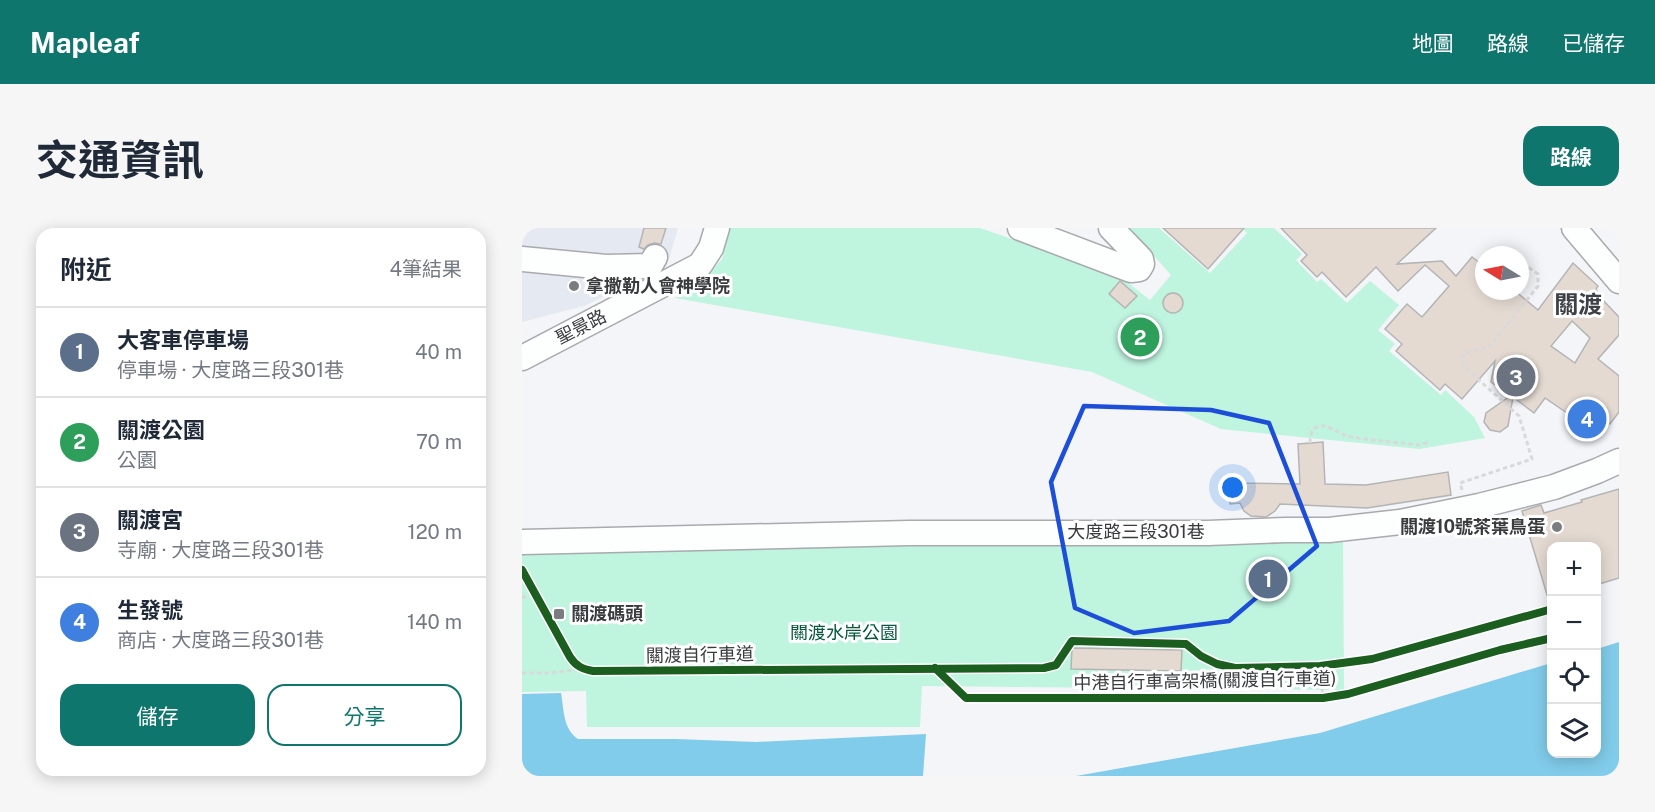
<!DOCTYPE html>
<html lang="zh-TW">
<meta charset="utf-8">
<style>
body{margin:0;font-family:"Public Sans","Noto Sans TC",sans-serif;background:#f6f6f7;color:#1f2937}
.controls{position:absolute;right:18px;bottom:18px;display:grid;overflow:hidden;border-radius:12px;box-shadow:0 3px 15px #0003}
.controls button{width:54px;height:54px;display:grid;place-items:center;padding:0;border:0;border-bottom:2px solid #e0e1e3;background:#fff;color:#1f2937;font:30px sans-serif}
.compass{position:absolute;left:953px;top:18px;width:54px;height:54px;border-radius:50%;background:#fff;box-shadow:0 3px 15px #0003;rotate:280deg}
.you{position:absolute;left:711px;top:260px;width:21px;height:21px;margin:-15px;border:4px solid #fff;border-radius:50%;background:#1a73e8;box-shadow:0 0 0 9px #1a73e833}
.badge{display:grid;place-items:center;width:39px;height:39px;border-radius:50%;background:#0f766e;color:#fff;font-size:20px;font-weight:700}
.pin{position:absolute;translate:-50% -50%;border:3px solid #fff;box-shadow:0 2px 6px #0006}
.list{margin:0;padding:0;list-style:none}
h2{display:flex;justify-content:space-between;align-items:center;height:78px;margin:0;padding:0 24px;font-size:26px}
h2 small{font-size:20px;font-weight:400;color:#747a83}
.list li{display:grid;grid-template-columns:39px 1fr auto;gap:18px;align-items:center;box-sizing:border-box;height:90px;padding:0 24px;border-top:2px solid #e0e1e3}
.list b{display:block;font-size:22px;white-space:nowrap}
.list p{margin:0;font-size:20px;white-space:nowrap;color:#747a83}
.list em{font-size:20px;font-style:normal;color:#747a83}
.actions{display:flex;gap:12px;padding:18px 24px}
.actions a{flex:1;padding:14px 0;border:2px solid #0f766e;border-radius:18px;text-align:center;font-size:21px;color:#0f766e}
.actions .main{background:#0f766e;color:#fff}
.icon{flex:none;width:33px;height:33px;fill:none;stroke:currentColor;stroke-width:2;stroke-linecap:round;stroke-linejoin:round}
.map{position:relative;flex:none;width:1097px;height:548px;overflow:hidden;border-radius:18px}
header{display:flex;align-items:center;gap:36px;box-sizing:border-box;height:84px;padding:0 30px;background:#0f766e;color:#fff}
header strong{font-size:28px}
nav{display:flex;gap:33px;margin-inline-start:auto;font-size:21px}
.intro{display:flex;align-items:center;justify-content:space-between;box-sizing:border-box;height:144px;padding:0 36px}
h1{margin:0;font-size:42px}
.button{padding:15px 27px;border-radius:18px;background:#0f766e;color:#fff;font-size:21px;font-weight:700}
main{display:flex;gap:36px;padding:0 36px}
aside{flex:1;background:#fff;border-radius:18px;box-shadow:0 3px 15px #0003}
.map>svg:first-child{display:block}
.built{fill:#e4e9f2}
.green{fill:#bff4df}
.water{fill:#81ccea}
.building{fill:#e4dad2;stroke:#b4b4b5;stroke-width:1.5;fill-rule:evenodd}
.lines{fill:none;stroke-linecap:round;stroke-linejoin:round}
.minor-casing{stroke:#a9aaae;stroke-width:27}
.path{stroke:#d9d9da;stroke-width:3;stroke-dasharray:4.5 3;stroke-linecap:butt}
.minor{stroke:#fdfefe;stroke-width:24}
.cycleway-casing{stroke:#fff;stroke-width:11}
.cycleway{stroke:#1b5e20;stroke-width:8}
.marked{fill:none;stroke:#1d4ed8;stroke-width:4.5;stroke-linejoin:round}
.poi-dot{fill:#7a7c7f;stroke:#fff;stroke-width:2}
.labels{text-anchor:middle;stroke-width:6;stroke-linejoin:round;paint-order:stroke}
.poi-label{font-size:18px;font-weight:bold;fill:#393b3e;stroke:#fff;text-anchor:start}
.street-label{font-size:18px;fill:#393b3e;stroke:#fff}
.park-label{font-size:18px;fill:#06593e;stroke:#fff}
.district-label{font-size:24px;font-weight:bold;fill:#3d4046;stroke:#fff}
</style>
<header>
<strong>Mapleaf</strong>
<nav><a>地圖</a><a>路線</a><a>已儲存</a></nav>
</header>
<div class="intro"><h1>交通資訊</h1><a class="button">路線</a></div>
<main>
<aside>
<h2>附近<small>4筆結果</small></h2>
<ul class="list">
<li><span class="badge" style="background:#5c6f8a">1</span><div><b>大客車停車場</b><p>停車場 · 大度路三段301巷</p></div><em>40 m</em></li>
<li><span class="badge" style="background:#2e9e5b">2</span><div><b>關渡公園</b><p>公園</p></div><em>70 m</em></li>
<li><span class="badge" style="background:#6b7280">3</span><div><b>關渡宮</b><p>寺廟 · 大度路三段301巷</p></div><em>120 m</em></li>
<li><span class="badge" style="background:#3f7fe0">4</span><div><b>生發號</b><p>商店 · 大度路三段301巷</p></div><em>140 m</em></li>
</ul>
<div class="actions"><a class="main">儲存</a><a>分享</a></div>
</aside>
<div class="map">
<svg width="1097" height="548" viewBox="0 0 1097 548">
<rect width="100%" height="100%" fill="#f3f5f9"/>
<path class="built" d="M0 0H156L145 38 62 78 0 94Z"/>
<g class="green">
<path d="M208 0H458L599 49 628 72 649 47 607 0H637L688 45 725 5 720 0H752L780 26 774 32 795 54 799 51 825 75 848 53 877 77 856 102 873 116 867 123 919 167 923 162 952 189 963 210 897 221 699 201 570 144 153 70 181 53 200 31Z"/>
<path d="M821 303 822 462 400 458 398 499H65L64 463 0 464V317Z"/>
</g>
<g class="water">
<path d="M1097 414V548H554L798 505 1029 435 1030 526H1074L1075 421Z"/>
<path d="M39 465C42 482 41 501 56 511H154L234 514 404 506 401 548H0V466Z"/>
</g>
<g class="building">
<path d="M122 0H144L139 16 132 15 126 17 122 21 117 19Z"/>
<path d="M641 0H722L686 41Z"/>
<path d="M759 0H914L875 36 920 33 934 48 950 29 962 38V63H993L1016 82 1051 35 1076 58 1074 61 1079 70 1097 89V107L1076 131 1097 148V184L1088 196 1081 190 1064 198 1023 170 1012 185 991 169 986 198 978 204 968 202 962 194 964 185 988 168 969 154 973 133 940 171 923 156 918 162 874 123 880 116 863 101 885 76 900 89 927 58 903 37 876 63 854 39 824 69 800 44 795 49 779 33 785 27ZM1050 93 1068 110 1053 135 1029 118Z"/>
<path d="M598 53 615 68 603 80 587 66Z"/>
<circle cx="651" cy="75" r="10"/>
<path d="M801 214 803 256 844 257 926 244 929 267 845 280 758 276 753 283 744 289 729 288 722 283 718 275 708 276 707 255 778 256 776 216Z"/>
<path d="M1097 261V350L1074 357V318H1029V369L1026 370 1000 283 1019 277 1022 285 1060 274 1059 272Z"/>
<path d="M550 420 660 422 659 443 549 441Z"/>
</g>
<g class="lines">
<g class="minor-casing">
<g id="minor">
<path d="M498 0 609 42 617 41 620 36 619 31 589 0"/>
<path d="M1052 0 1097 53"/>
<path d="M0 31 84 39 128 38 133 29"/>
<path d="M0 130 178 37 189 20 195 0"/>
<path d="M0 314 387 305H686L764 302H807L878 294 957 278 1032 259 1075 243 1097 233"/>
</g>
</g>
<g class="path">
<path d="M1093 0 1097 4"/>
<path d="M788 215C788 208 790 198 799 198 807 197 817 206 826 208 848 213 873 214 896 217L907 214"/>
<path d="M940 262 938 255 1010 231 997 188 947 143 942 136 940 129C949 119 957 123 968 118L1016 58V46L1006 39"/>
<path d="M0 370 11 364"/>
<path d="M798 438 801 470"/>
<path d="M0 445H27L61 441"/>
</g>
<use href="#minor" class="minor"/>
<g class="cycleway-casing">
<g id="cycleway">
<path d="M0 342 48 429C54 438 60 441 71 443L522 440 534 437 550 413 664 416 679 428 695 436 713 440 798 438 850 431 1030 381"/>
<path d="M413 440 444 470H801L826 466 978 422 1030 410"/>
</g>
</g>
<use href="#cycleway" class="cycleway"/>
</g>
<path class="marked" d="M562 178 689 182 747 195 795 318 707 393 612 405 553 380 529 254Z"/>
<g class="poi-dot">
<circle cx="52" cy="58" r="6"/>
<circle cx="1035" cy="299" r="6"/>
<rect x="31" y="380" width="12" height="12" rx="3"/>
</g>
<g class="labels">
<g class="poi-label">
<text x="64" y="64">拿撒勒人會神學院</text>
<text x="1023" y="305" text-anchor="end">關渡10號茶葉鳥蛋</text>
<text x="49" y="392">關渡碼頭</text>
</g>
<g class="street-label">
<text transform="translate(59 99) rotate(-27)" y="6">聖景路</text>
<text x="614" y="310">大度路三段301巷</text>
<text transform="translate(178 427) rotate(-1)" y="6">關渡自行車道</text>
<text transform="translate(683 453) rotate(-1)" y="6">中港自行車高架橋(關渡自行車道)</text>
</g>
<g class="park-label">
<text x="322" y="411">關渡水岸公園</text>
</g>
<g class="district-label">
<text x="1056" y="85">關渡</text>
</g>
</g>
</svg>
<div class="controls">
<button>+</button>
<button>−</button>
<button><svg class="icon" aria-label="locate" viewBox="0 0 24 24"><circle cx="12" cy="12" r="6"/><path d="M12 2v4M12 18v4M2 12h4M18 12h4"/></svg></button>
<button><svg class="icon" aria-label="layers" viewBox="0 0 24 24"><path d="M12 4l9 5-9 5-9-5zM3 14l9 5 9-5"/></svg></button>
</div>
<svg class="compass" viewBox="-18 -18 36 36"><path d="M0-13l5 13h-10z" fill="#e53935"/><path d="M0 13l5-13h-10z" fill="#747a83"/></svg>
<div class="you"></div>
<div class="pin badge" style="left:746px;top:351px;background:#5c6f8a">1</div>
<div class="pin badge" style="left:618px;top:109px;background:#2e9e5b">2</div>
<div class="pin badge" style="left:994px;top:149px;background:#6b7280">3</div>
<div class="pin badge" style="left:1065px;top:191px;background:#3f7fe0">4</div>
</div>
</main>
